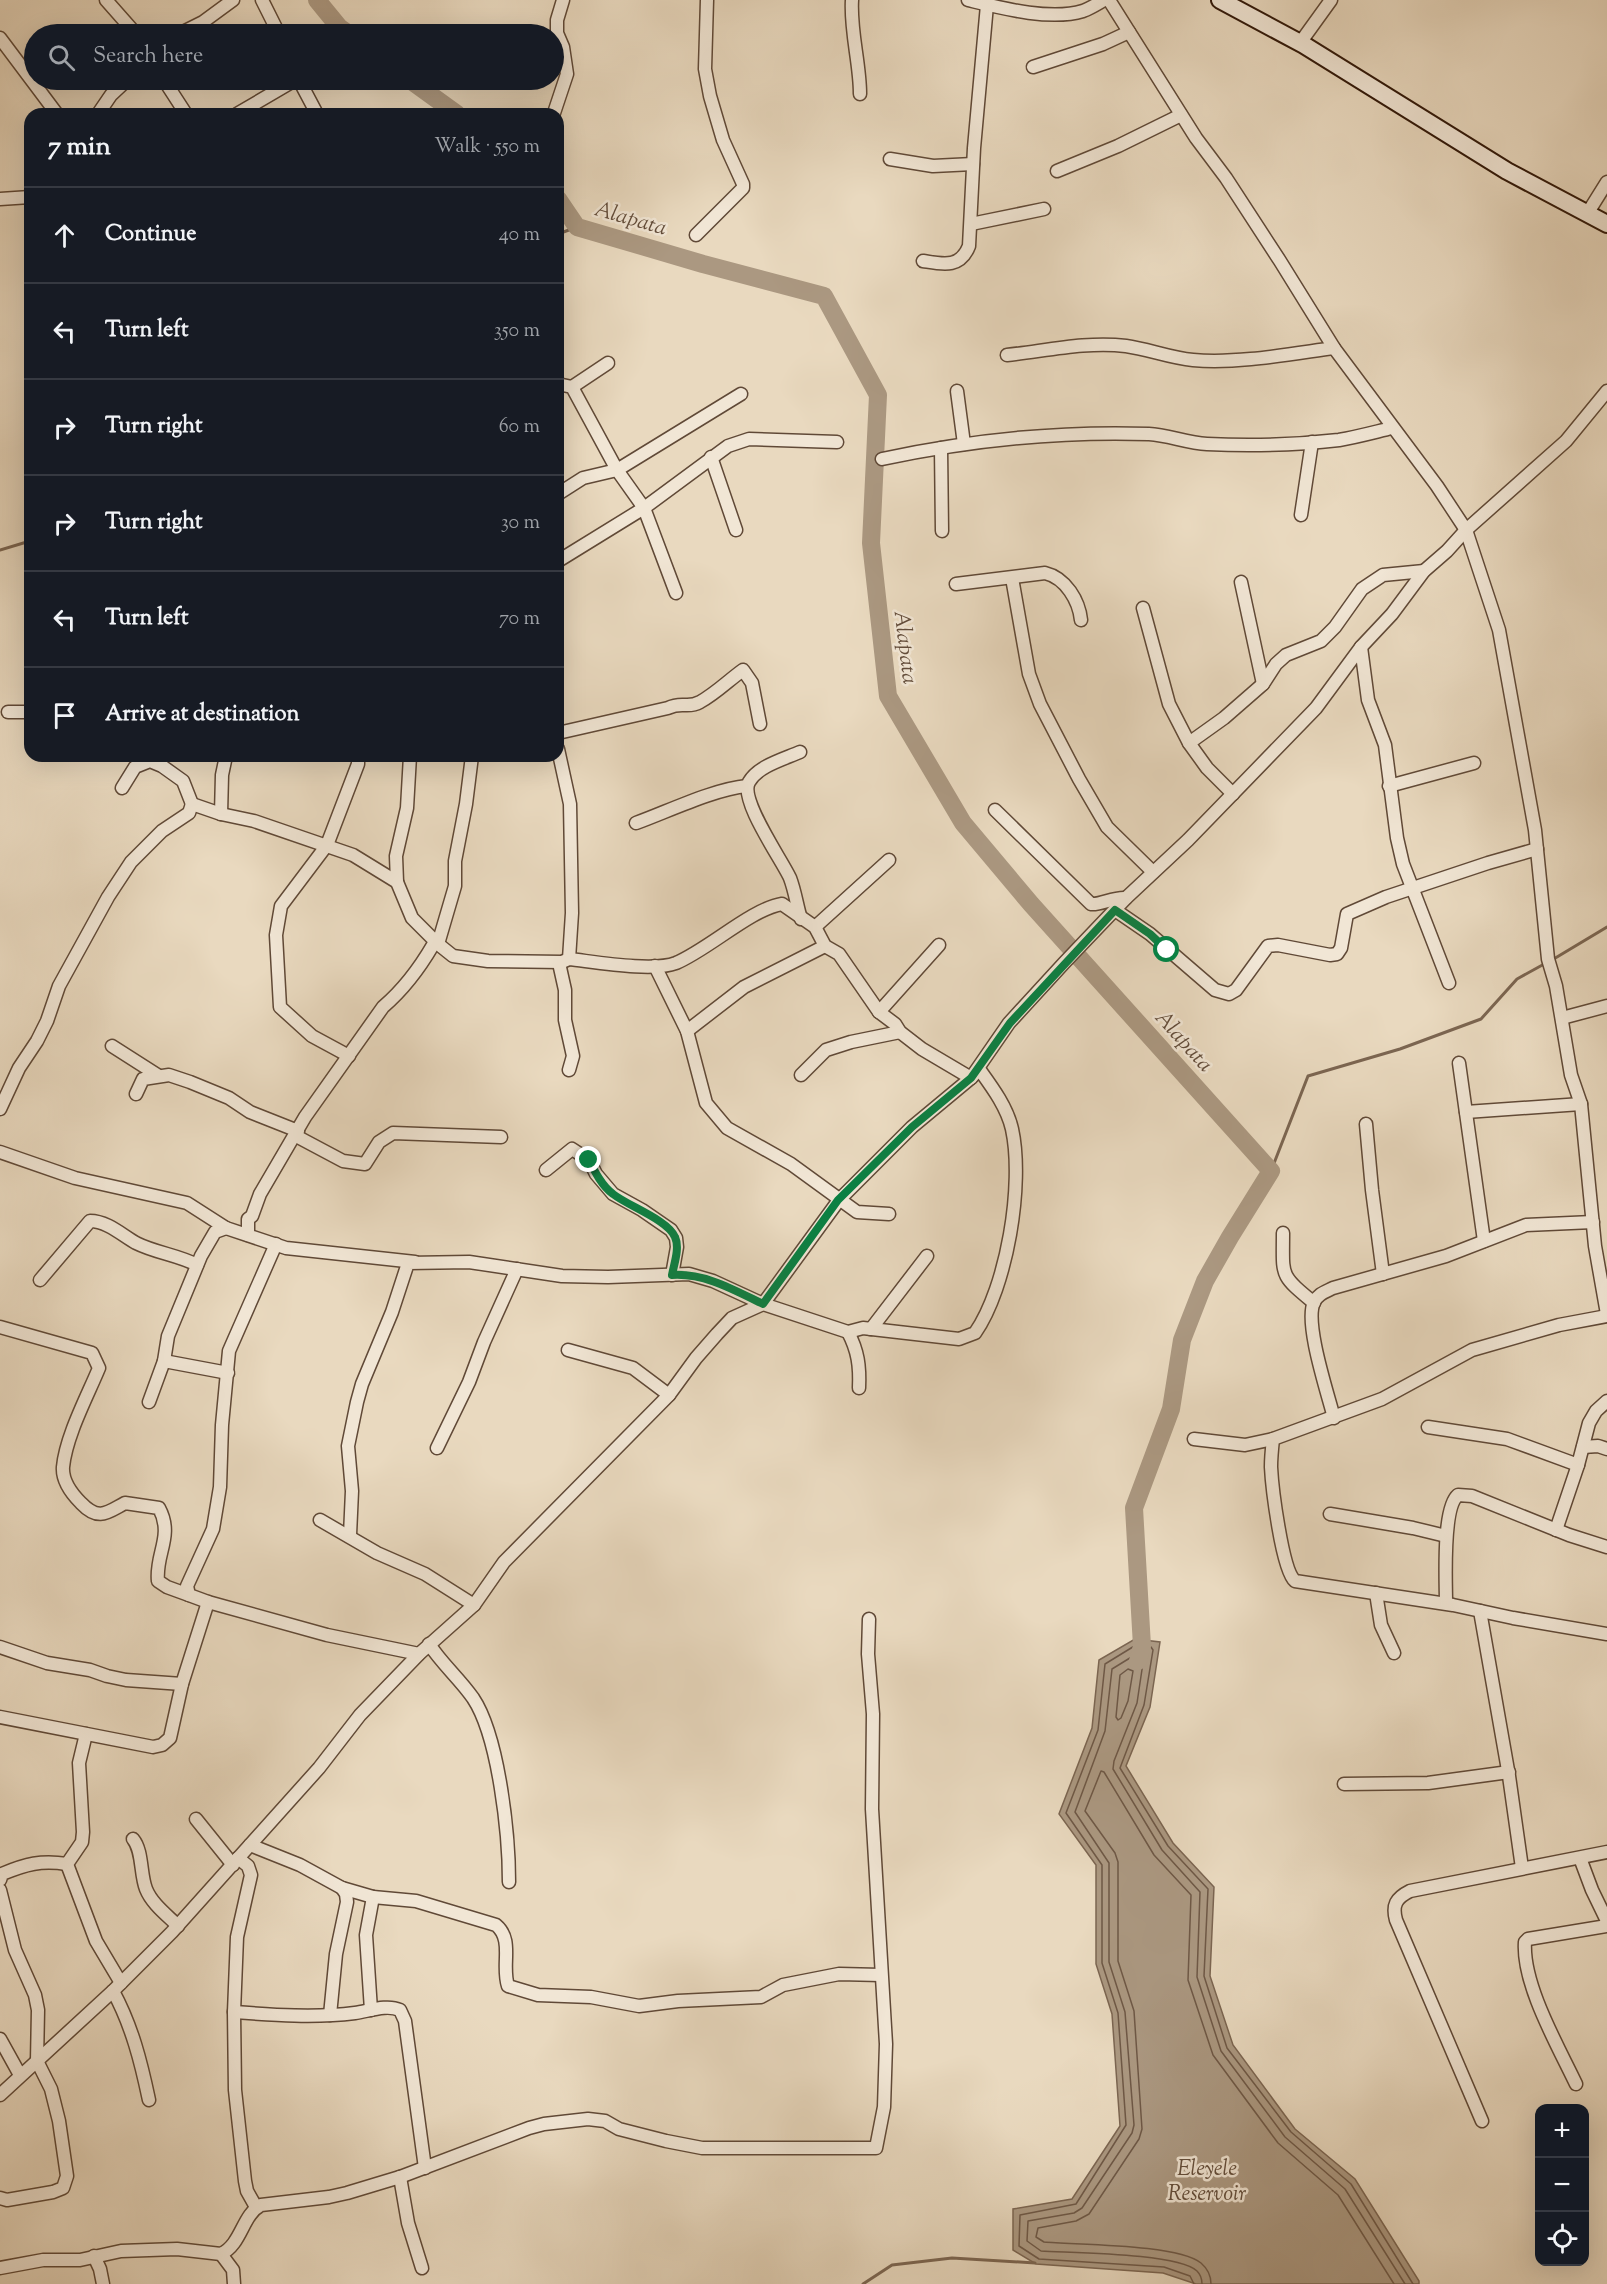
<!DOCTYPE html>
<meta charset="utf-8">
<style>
body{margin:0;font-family:"Sorts Mill Goudy",serif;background:#242831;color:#f1f3f6}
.controls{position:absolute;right:18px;bottom:18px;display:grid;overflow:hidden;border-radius:12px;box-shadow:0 6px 24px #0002}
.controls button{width:54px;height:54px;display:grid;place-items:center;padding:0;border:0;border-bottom:2px solid #363941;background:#171b24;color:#f1f3f6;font:30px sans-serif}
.stop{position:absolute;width:18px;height:18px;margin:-14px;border:4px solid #0b8043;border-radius:50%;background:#fff}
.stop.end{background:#0b8043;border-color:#fff;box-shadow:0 2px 6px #0008}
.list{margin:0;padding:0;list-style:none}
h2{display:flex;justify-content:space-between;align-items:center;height:78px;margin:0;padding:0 24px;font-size:26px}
h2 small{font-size:20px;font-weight:400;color:#9ea1a6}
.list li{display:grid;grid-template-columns:39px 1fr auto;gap:18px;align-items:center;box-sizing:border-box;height:96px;padding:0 24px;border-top:2px solid #363941}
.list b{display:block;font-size:22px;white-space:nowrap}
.list em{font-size:20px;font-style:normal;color:#9ea1a6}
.icon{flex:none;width:33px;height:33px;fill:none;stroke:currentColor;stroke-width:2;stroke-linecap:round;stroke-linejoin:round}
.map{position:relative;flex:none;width:1607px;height:2284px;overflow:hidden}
.search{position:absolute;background:#171b24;box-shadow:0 6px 24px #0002;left:24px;top:24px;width:540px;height:66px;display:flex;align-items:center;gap:15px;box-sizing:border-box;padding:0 21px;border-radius:33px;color:#9ea1a6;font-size:22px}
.panel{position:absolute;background:#171b24;box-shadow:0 6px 24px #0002;left:24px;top:108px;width:540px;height:654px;border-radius:18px}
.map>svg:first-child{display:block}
.water{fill:#ab9881;stroke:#7b6551;stroke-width:1.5}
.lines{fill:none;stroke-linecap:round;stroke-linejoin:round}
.shore{stroke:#6e5846;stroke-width:1.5}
.stream{stroke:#7b6551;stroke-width:3}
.river{stroke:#ab9881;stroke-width:18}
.minor-casing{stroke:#604937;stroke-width:15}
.secondary-casing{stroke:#32190a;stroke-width:20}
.minor{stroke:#f1e6d5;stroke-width:12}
.secondary{stroke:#f1e6d5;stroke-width:16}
.route{stroke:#0b8043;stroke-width:8}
.labels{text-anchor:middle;stroke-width:5;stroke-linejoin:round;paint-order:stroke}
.water-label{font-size:22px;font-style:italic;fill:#624c3a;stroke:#f1e6d5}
</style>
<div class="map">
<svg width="1607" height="2284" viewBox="0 0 1607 2284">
<rect width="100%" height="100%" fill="#e9d9bf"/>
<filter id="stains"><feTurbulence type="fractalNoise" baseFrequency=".00333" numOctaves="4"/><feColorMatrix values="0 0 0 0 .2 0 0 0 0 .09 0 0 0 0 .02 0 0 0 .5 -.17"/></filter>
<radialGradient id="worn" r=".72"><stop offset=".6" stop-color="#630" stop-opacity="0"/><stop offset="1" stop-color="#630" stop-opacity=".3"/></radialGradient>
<path class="water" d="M1135 1639 1160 1642 1150 1707 1126 1766 1173 1843 1214 1887 1210 1976 1233 2045 1295 2129 1355 2179 1419 2281V2284H1196L1163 2273 1036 2264 1013 2250V2209L1072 2199 1120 2126 1112 2014 1096 1964V1865L1059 1814 1092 1728 1099 1660Z"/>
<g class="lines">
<g class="shore">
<path d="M1128 1669 1133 1671 1128 1701 1121 1718 1118 1720 1116 1717 1120 1675Z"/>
<path d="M1194 2284 1190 2276 1164 2267 1039 2259 1019 2246 1020 2215 1076 2204 1126 2125 1118 2013 1102 1963V1865L1066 1813 1098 1730 1105 1664 1136 1645 1151 1647 1153 1650 1144 1705 1120 1768 1168 1846 1208 1889 1204 1976 1227 2048 1291 2132 1351 2184 1413 2284"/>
<path d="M1202 2284C1202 2279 1201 2275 1197 2271 1177 2253 1072 2253 1041 2251L1027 2241 1028 2221 1074 2213 1082 2208 1132 2133 1134 2125 1125 2012 1109 1962V1863L1075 1812 1105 1731 1112 1669 1138 1653 1143 1654 1144 1656 1137 1703 1114 1761 1113 1769 1162 1850 1200 1892 1197 1977 1221 2051 1285 2137 1345 2189 1405 2284"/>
<path d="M1211 2284C1211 2276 1208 2269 1201 2263 1177 2244 1079 2245 1044 2242L1036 2237 1038 2228 1076 2221 1089 2214 1139 2139 1142 2129 1134 2011 1118 1961V1862L1115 1853 1085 1811 1101 1771 1104 1772 1154 1855 1191 1895 1188 1980 1213 2055 1278 2143 1338 2195 1394 2284"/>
</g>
<g class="stream">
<path d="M558 234 577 227"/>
<path d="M0 550 30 541"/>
<path d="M1552 960 1607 927"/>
<path d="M1271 1171 1308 1076 1400 1049 1481 1019 1517 979 1546 963"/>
<path d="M863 2284 892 2265 952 2258 1035 2263"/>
</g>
<g class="river">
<path d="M317 0 339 27 349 34"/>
<path d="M410 80 457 114"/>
<path d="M558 199 577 227 703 264 824 296 878 395 871 543 888 696 963 823 1031 904 1271 1171 1230 1237 1205 1281 1182 1340 1171 1409 1134 1508 1142 1646 1138 1661"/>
</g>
<g class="minor-casing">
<g id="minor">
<path d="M106 0 136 34"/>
<path d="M262 0 279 34"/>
<path d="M852 0C850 31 860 63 860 94"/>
<path d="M968 0C1001 8 1050 21 1083 11 1091 8 1097 4 1104 0"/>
<path d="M1109 0 1196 138 1226 178 1280 261 1334 348 1437 486 1466 530 1499 630 1535 830 1548 959 1556 986 1571 1075 1581 1104 1595 1246 1607 1314"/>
<path d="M179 34 203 22 233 0"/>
<path d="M0 38 57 114"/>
<path d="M1300 43 1331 0"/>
<path d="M1033 67 1103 44 1129 32"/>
<path d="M164 80 186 114"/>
<path d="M299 80 317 114"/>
<path d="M554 113 567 74 563 47 557 33V20L563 0"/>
<path d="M98 114 111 95 127 80"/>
<path d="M237 114 295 80"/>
<path d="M890 159 933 166 973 164"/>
<path d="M1057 171 1118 146 1181 115"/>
<path d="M0 199 30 197"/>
<path d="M1587 214 1607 182"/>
<path d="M971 224 1044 209"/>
<path d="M696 235 743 188V184L723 140 710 96 705 69 707 0"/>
<path d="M923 261C942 264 960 269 969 246L974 148 987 5"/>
<path d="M1007 355C1045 351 1087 341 1126 346 1148 349 1170 358 1193 360 1237 364 1290 354 1334 348"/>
<path d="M558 384 572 387 617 470 741 394"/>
<path d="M572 387 608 363"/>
<path d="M957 391 964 444"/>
<path d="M941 448 942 531"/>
<path d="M711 457 736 530"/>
<path d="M882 459C970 440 1059 431 1149 434 1168 435 1187 443 1207 444 1250 446 1295 445 1339 440 1357 437 1375 432 1392 428"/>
<path d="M558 494 583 478 617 470 644 508 676 593"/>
<path d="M1301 515 1312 442"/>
<path d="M558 561 644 508 728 446 749 439 837 442"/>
<path d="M1012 578 1029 674 1040 704 1079 779 1107 827 1153 872"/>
<path d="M1241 582 1263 684"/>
<path d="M956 584 1045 573C1066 578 1079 601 1081 620"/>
<path d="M1143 608 1169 704 1189 743 1207 768 1233 794"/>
<path d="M1361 647 1368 700 1385 745 1397 838 1403 864 1449 983"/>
<path d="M8 712H30"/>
<path d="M558 733 668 708C682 701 688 709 700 702 715 694 729 680 743 670L752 683 760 724"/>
<path d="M1189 743 1224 718 1263 684 1276 664 1286 655 1321 641 1335 627 1362 589 1383 575 1424 571"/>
<path d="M558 749 570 804 572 913 569 959"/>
<path d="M800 752C784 759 758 766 749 782 739 800 782 860 790 878 795 891 797 906 801 919"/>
<path d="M1389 786 1474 763"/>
<path d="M122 788 135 767 150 761 162 766 183 781 192 804"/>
<path d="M995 810 1091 904C1102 905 1112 897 1126 898"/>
<path d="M221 814 222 775 226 756"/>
<path d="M636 823C669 811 714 789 747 786"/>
<path d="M397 882 396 856 407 808 410 756"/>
<path d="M1115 910 1150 934 1215 990 1229 994 1236 990 1268 946 1278 945 1330 955 1337 954 1341 948 1347 914 1386 897 1488 863 1537 849"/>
<path d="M815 927 889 860"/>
<path d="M562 962 559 963 565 990V1020L573 1056 569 1070"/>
<path d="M655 966 687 1031 706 1103 727 1128 791 1164 857 1212 889 1214"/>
<path d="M879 1012 939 945"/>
<path d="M1562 1018 1607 1006"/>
<path d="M687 1031 744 987 825 946"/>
<path d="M112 1046 159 1076"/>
<path d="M349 1056 312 1036 280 1007 276 935 281 906 327 845 358 764V756"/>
<path d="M1459 1063 1484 1241"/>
<path d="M801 1075 826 1050 851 1042 900 1032"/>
<path d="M136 1094 143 1079 169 1075 190 1082 229 1098 250 1112 298 1131"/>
<path d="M0 1109 19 1068 37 1041 47 1021 59 986 108 897 131 862 162 831 189 813 192 804 221 814 254 821 353 855 397 882 412 918 438 944 453 956 488 961 562 962 569 959C596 962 653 972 676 963 709 949 751 909 782 904L815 927 825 946 839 954 879 1012 895 1024 900 1032 922 1049 971 1078 979 1069C992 1087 1007 1107 1012 1129 1024 1184 1007 1287 975 1333L959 1339 863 1328 848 1332 763 1304 713 1281 689 1274 608 1277 562 1276 469 1262 408 1263 392 1312 362 1384 357 1402 348 1446 352 1491 350 1535"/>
<path d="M1466 1112 1581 1104"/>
<path d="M1366 1124 1372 1190 1383 1274"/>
<path d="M296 1136 343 1161 365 1164 379 1142 393 1133 501 1137"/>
<path d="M0 1152 75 1178 187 1203 226 1228 286 1248 415 1262"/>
<path d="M546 1170 572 1149 589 1160 596 1174 613 1194 642 1210 671 1230 676 1238 677 1247 672 1275"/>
<path d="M1283 1233C1283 1277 1279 1274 1314 1303"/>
<path d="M248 1235V1219L252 1216 260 1194 305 1117 383 1007C404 989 419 969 433 945L438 944 455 886V861L466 804 472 756"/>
<path d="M276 1244 229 1351 222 1425 220 1487 213 1529 187 1586 189 1595 208 1602 327 1635 419 1654"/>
<path d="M40 1280 90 1221C107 1221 122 1235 136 1243 156 1253 178 1255 197 1265"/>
<path d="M1607 1316 1559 1325 1472 1350 1382 1399 1273 1439C1272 1448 1271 1458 1271 1467 1272 1487 1282 1570 1295 1581L1453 1605 1513 1618 1607 1634"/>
<path d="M0 1327 92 1353 99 1368C87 1397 66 1436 63 1467 62 1481 72 1494 81 1503 99 1522 108 1512 125 1503L159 1508C174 1536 155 1554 158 1581L167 1587 189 1595"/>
<path d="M871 1329 927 1256"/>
<path d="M848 1332C858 1351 860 1366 859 1388"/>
<path d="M568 1350 633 1368 669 1395"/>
<path d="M164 1361 228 1373"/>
<path d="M149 1402 164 1361 168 1336 201 1256 215 1232 226 1228"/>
<path d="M1334 1418C1328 1394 1304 1323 1314 1302 1318 1294 1325 1292 1333 1288L1446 1256 1526 1225 1593 1222"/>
<path d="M1428 1427 1507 1439 1578 1465"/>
<path d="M1194 1439 1245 1445 1273 1439"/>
<path d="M1583 1447 1598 1446 1607 1449"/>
<path d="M437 1448 469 1382 484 1342 517 1269"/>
<path d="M1330 1514 1413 1528 1446 1536"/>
<path d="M320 1520 377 1553 425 1574 474 1605"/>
<path d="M1556 1530 1578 1465 1589 1423 1596 1411 1607 1401"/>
<path d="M1376 1593 1381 1625 1394 1653"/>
<path d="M1446 1603C1446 1582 1442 1508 1458 1495L1472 1496 1569 1535 1607 1547"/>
<path d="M1480 1611 1509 1776 1522 1868"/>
<path d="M429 1644C442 1664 459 1678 473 1698 499 1737 509 1835 509 1882"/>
<path d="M0 1647 47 1663 90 1670 107 1676 126 1680 182 1684"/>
<path d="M0 1717 153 1747 162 1745 170 1738 182 1684 208 1602"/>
<path d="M86 1734 79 1763 83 1832 82 1842 67 1864 96 1941 121 1983"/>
<path d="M1344 1784 1428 1783 1509 1772"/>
<path d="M196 1819 233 1865"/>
<path d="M133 1839C143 1851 140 1874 146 1889 152 1904 167 1915 178 1926"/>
<path d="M250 1845 300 1865 342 1888 373 1897 416 1901 496 1925C514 1940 501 1965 508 1986L538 1995 591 1997 639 2006 678 2001 761 1997 783 1985 839 1974 881 1975"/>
<path d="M238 1858 248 1866 251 1875 237 1937 234 2012 235 2090 245 2181 247 2191 256 2207"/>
<path d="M1580 1858 1592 1890 1607 1921"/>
<path d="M0 1880 2 1874C26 1864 41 1860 67 1864"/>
<path d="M0 1890 15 1950 35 1995 38 2010 37 2061 51 2089 59 2121 67 2176 63 2188 53 2192 7 2200 0 2198"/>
<path d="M113 1991C132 2026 141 2062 149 2100"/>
<path d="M371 2010 366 1935 373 1897"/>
<path d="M234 2012C274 2015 315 2018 355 2013 369 2011 387 2004 400 2010L405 2021 425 2168"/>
<path d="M330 2015 336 1954 347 1902 346 1894 342 1888"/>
<path d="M0 2039 20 2075"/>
<path d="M1576 2084C1558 2046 1522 1984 1525 1942L1528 1939 1607 1926"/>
<path d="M0 2095 113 1991 172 1932 319 1768 360 1715 419 1654 474 1605 504 1562 669 1395 696 1358 717 1334 732 1318 763 1304 839 1200 912 1127 971 1078 1009 1023 1064 963 1126 898 1188 840 1316 708 1361 647 1392 614 1424 571 1447 551 1466 530 1566 441 1607 391"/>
<path d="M1482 2121 1396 1920C1392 1905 1396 1898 1410 1891L1607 1852"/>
<path d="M400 2177 408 2223 422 2268"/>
<path d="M221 2254 233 2270 234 2284"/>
<path d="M94 2256 100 2269 103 2284"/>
<path d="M0 2268 43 2260H80L121 2251 177 2249 221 2254C242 2244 242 2215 261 2205L329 2197 347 2193 400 2177 529 2128 544 2124 588 2119 605 2121 619 2129 666 2141 702 2148H876L884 2107 886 2044 872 1809 873 1714 868 1654 869 1619"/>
</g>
</g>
<g class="secondary-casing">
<path id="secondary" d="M1220 0 1304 45 1507 171 1607 224"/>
</g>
<use href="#minor" class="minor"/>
<use href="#secondary" class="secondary"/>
</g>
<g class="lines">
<path class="route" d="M589 1160C595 1172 602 1186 613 1194 628 1206 668 1220 675 1237 680 1248 674 1264 672 1275 705 1273 734 1290 763 1304L838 1200 912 1127 971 1078 1010 1023 1115 910 1150 934 1167 950"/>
</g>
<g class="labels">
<g class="water-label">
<text transform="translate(631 217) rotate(16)" y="8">Alapata</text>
<text transform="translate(907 647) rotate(83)" y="8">Alapata</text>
<text transform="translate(1185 1040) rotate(48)" y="8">Alapata</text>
<text x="1207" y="2175">Eleyele<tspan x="1207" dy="25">Reservoir</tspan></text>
</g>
</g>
<rect width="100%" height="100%" filter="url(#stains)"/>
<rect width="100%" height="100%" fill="url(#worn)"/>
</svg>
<div class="controls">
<button>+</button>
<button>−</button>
<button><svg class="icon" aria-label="locate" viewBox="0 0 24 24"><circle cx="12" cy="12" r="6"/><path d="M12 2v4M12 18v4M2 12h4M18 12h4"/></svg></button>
</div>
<div class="stop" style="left:1167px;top:950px"></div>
<div class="stop end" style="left:589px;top:1160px"></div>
<div class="search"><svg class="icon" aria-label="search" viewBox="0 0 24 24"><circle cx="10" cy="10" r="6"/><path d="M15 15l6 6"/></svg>Search here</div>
<section class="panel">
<h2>7 min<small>Walk · 550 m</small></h2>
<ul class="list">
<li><svg class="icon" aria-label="ahead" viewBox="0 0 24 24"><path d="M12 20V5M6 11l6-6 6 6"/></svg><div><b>Continue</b></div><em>40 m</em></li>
<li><svg class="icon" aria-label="left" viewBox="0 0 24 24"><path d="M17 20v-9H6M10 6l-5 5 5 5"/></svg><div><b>Turn left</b></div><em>350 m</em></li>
<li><svg class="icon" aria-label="right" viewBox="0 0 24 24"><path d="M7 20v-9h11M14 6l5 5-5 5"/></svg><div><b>Turn right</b></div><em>60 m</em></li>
<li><svg class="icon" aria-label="right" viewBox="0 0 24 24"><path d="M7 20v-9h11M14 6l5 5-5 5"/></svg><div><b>Turn right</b></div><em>30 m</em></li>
<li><svg class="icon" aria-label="left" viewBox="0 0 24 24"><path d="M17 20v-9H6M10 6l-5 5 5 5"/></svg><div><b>Turn left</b></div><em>70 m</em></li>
<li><svg class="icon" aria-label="arrive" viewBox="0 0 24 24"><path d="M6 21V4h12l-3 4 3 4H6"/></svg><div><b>Arrive at destination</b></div></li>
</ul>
</section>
</div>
